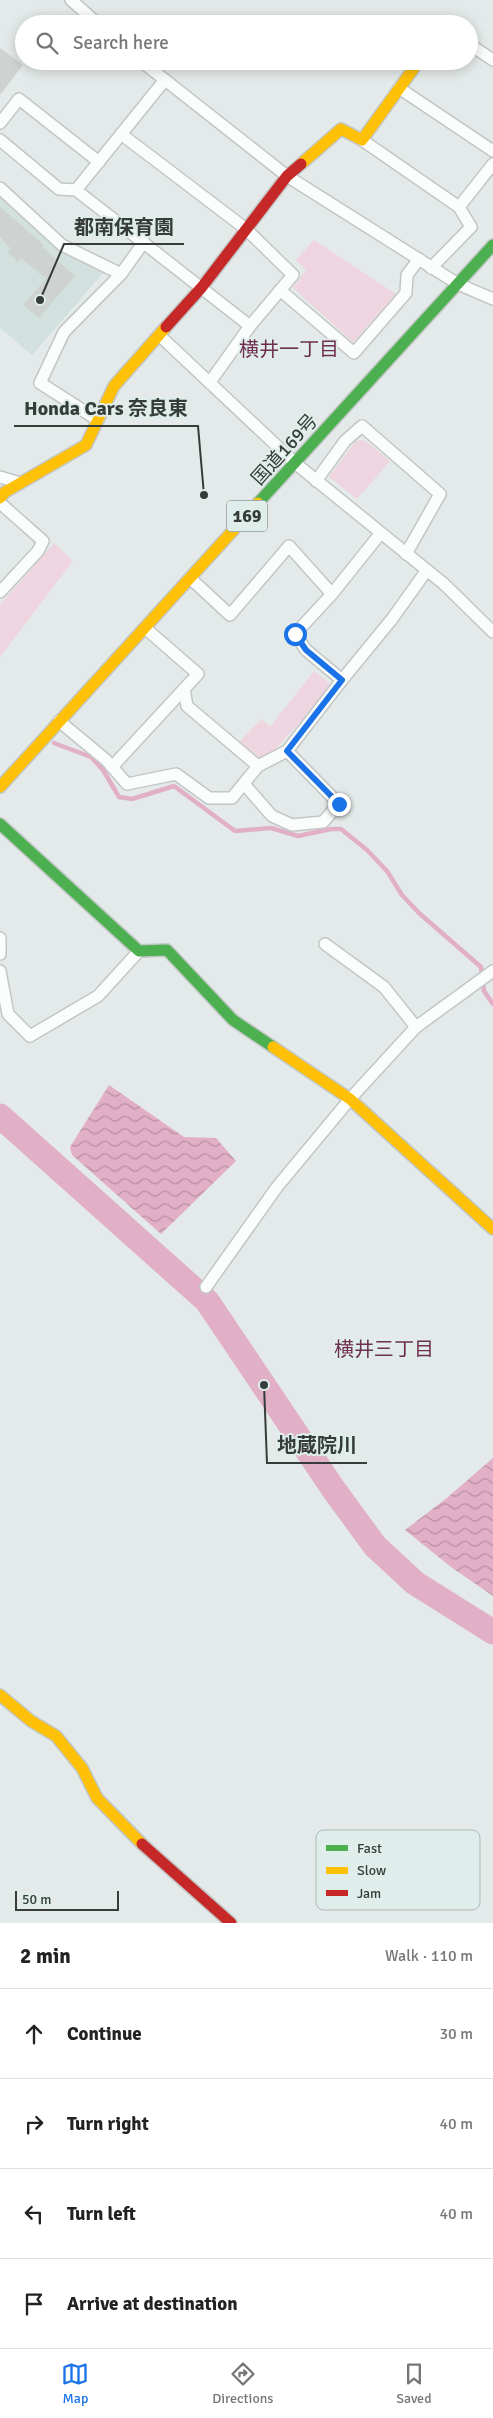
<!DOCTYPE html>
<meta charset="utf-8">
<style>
body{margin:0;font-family:Signika,"Noto Sans JP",sans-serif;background:#f2f2f2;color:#222}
.scale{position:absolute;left:15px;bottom:12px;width:104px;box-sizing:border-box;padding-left:5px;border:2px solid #363c3a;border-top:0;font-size:14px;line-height:18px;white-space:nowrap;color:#363c3a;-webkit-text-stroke:4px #e0eeeb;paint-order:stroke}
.stop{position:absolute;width:15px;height:15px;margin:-11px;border:4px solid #1a73e8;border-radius:50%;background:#fff}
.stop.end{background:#1a73e8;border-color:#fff;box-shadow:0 1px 5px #0008}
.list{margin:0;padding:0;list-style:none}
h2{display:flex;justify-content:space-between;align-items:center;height:65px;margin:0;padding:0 20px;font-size:21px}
h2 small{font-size:16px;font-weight:400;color:#767676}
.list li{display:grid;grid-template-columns:32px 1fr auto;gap:15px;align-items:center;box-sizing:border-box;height:90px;padding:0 20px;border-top:1px solid #e0e0e0}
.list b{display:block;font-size:19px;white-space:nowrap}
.list em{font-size:16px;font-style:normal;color:#767676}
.icon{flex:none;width:28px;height:28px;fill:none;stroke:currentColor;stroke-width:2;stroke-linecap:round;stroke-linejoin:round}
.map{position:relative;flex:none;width:493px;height:1923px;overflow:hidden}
.search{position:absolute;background:#fff;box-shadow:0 2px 12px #0003;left:15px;right:15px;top:15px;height:55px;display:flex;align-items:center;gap:12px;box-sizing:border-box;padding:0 18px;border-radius:28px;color:#767676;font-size:19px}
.sheet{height:425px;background:#fff}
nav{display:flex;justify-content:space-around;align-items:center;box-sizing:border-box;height:70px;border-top:1px solid #e0e0e0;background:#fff;font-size:14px;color:#767676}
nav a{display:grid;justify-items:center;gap:2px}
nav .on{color:#1a73e8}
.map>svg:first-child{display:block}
.built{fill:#d2e1de}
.park{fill:#eed5e0}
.water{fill:url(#water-waves)}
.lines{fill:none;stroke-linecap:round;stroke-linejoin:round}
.stream{stroke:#e1afc6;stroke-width:4.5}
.river{stroke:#e1afc6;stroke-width:25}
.building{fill:#ced3d2}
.street-casing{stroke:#c2c7c6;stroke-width:14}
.fast-casing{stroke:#c2c7c6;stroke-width:14}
.slow-casing{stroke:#c2c7c6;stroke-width:14}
.jam-casing{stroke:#c2c7c6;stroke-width:14}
.street{stroke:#fbfcfc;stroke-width:11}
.fast{stroke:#4caf50;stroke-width:11}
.slow{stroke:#ffc107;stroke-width:11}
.jam{stroke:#c62828;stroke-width:11}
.route{stroke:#1a73e8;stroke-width:6}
.labels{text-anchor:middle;stroke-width:4;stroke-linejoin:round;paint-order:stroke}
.shield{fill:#e0eeeb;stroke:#69716f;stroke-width:1}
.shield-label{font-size:18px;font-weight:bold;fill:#363c3a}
.street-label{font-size:19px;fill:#363c3a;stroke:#e0eeeb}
.neighbourhood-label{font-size:20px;fill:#6f2e4e;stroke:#e0eeeb}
.key{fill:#e0eeeb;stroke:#adb9b6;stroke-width:1}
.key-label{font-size:14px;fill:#363c3a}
.leader{fill:none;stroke:#363c3a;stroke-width:2}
.callout-dot{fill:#363c3a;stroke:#e0eeeb;stroke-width:2}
.callout-label{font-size:20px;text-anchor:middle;font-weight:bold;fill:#363c3a;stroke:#e0eeeb;stroke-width:4;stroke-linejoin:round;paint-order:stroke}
</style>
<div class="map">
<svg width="493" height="1923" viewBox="0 0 493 1923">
<defs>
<pattern id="water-waves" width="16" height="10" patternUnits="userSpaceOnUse" patternTransform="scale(1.25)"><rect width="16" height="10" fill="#e1afc6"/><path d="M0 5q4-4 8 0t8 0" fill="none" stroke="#b790a2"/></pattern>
</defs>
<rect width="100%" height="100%" fill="#e4eae9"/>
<path class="built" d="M0 194 50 240 104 272 32 355 0 328Z"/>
<g class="park">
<path d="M314 240 396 294 353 342 293 288 306 270 296 260Z"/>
<path d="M364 440 390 461 357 499 329 477 356 441Z"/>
<path d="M54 543 73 561 0 657V605Z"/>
<path d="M314 671 333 686 272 753 261 758 239 742 262 719 270 727Z"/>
</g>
<g class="water">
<path d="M109 1085 184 1137 216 1138 236 1161 161 1234 72 1155 70 1147Z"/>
<path d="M493 1458V1596L451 1567 405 1530 448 1497Z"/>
</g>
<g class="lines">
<path class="stream" d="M54 743 91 757 103 770 119 797 132 799 174 786 235 831 271 828 298 836 331 829H341L367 850 387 871 402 895 419 913 481 967 484 991 493 1004"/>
<path class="river" d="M0 1116 207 1301 334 1490 375 1546 415 1583 493 1632"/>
</g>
<g class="building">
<path d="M0 48 23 65 0 95Z"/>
<path d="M0 207 44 245 43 248 75 276 39 318 23 305 46 279 21 258 18 262 7 252 11 249 0 237Z"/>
</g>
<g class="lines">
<g class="street-casing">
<g id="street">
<path d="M71 0 98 24"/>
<path d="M469 44 493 60"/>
<path d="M141 61 287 176 458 284 493 299"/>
<path d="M164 81 76 190 250 326"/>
<path d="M399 88 493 151"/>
<path d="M0 123 19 99 99 162"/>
<path d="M121 134 246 229 293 275 250 326 210 382"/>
<path d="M0 140 59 189 76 190"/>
<path d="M362 140 459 207"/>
<path d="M0 188 62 245 121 274"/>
<path d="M431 268 471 227 459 207 493 164"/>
<path d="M280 290 354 353 406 293 407 275 419 259"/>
<path d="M159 335 295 463 444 584 493 632"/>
<path d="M98 420 40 383 64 332 121 274 144 242"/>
<path d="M0 477 20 483"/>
<path d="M316 481 345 441 362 426 440 494 406 554"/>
<path d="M0 503 43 541 38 551 0 592"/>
<path d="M190 578 230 615 289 546 332 594"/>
<path d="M145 628 198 674 184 689 187 706 258 766"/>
<path d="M342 680 392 619 427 570"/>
<path d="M59 721 106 760 127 784 176 774 209 798H232L258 766 287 751 342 680 306 650 295 634 332 594 380 534"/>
<path d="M112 767 184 689"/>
<path d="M245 785 272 816 292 825 323 822 339 804 287 751"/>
<path d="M0 938V954"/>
<path d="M325 944 384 987 416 1027"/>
<path d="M0 971 8 1014 30 1036 98 996 139 951"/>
<path d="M206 1287 277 1187 350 1099 416 1027 493 971"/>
</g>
</g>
<g class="fast-casing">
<g id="fast">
<path d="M258 503 493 245"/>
<path d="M0 824 139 951 167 950 233 1020 273 1047"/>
</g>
</g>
<g class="slow-casing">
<g id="slow">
<path d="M301 164 341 129 362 140 419 61"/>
<path d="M0 498 5 492 86 445 114 386 166 327"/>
<path d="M0 787 258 503"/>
<path d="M273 1047 350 1099 493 1229"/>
<path d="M0 1695 31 1721 56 1736 82 1768 97 1798 142 1844"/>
</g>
</g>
<g class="jam-casing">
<g id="jam">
<path d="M166 327 202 287 287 176 301 164"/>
<path d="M142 1844 231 1923"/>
</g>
</g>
<use href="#street" class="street"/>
<use href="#fast" class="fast"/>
<use href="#slow" class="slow"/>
<use href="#jam" class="jam"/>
</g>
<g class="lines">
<path class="route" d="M295 634 306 650 342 680 287 751 339 804"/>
</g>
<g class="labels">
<rect class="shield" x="227" y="500.5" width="40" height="31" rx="4"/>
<g class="shield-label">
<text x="247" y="522">169</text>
</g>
<g class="street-label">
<text transform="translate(284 449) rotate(-48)" y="7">国道169号</text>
</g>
<g class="neighbourhood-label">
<text x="289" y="356">横井一丁目</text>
<text x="384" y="1356">横井三丁目</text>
</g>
</g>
<rect x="316" y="1830" width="164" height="80" rx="8" class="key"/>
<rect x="326" y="1845" width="22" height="6" fill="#4caf50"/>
<rect x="326" y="1867" width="22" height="7" fill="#ffc107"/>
<rect x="326" y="1890" width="22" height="6" fill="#c62828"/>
<g class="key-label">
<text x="357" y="1853">Fast</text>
<text x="357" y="1875">Slow</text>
<text x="357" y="1898">Jam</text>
</g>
<path class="leader" d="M40 300L64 244H184M204 495L198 426H14M264 1385L267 1463H367"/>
<g class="callout-dot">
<circle cx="40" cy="300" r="5"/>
<circle cx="204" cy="495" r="5"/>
<circle cx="264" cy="1385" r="5"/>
</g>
<g class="callout-label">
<text x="124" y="234">都南保育園</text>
<text x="106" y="415">Honda Cars 奈良東</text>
<text x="317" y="1452">地蔵院川</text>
</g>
</svg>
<div class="scale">50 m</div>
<div class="stop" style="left:295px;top:634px"></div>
<div class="stop end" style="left:339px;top:804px"></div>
<div class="search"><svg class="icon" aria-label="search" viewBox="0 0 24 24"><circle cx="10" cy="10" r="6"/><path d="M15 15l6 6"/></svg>Search here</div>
</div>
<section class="sheet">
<h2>2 min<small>Walk · 110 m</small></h2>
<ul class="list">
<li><svg class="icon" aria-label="ahead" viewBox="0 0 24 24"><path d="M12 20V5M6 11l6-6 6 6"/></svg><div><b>Continue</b></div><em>30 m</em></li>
<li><svg class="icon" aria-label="right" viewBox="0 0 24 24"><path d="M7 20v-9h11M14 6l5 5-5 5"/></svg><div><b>Turn right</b></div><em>40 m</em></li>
<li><svg class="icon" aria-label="left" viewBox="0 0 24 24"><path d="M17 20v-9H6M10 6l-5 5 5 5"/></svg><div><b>Turn left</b></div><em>40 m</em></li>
<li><svg class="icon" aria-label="arrive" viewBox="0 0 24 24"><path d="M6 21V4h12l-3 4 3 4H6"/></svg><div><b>Arrive at destination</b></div></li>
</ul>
</section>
<nav>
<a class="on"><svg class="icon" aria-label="map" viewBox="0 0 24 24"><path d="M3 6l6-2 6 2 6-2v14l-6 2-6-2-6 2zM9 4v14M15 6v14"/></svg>Map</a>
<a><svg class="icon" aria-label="directions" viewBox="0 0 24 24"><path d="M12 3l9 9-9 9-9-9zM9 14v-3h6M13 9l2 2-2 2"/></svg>Directions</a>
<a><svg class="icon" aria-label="saved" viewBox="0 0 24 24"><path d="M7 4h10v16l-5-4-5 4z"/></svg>Saved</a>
</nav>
